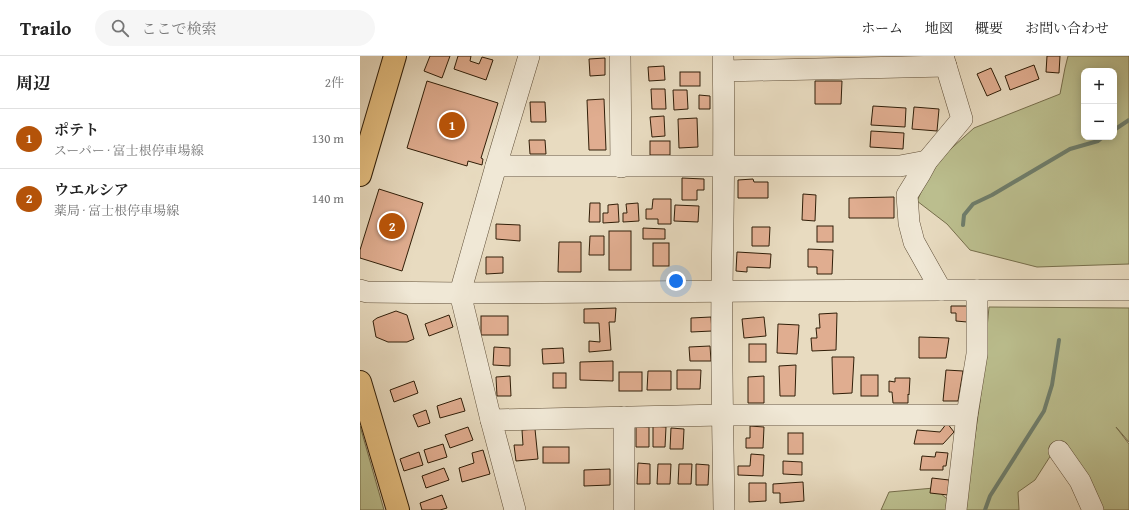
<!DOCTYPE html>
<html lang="ja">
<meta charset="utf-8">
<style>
body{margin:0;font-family:"Gentium Book Plus","Noto Serif JP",serif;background:#f6f6f6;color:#222}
.controls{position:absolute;right:12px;top:12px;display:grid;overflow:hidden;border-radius:8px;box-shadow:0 2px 10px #0003}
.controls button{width:36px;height:36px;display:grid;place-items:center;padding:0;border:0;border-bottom:1px solid #e0e0e0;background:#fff;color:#222;font:20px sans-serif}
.you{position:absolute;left:316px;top:225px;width:14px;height:14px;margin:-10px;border:3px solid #fff;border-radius:50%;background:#1a73e8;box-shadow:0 0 0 6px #1a73e833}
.badge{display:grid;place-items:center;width:26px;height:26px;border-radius:50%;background:#b45309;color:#fff;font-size:13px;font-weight:700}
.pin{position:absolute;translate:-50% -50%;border:2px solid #fff;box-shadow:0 1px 4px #0006}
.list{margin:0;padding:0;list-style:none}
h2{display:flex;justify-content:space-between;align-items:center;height:52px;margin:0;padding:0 16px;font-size:17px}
h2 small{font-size:13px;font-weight:400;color:#767676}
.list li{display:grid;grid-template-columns:26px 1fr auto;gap:12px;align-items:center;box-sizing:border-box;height:60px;padding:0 16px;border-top:1px solid #e0e0e0}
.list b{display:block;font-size:15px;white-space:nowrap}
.list p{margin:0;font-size:13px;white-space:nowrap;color:#767676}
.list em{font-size:13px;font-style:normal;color:#767676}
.icon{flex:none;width:22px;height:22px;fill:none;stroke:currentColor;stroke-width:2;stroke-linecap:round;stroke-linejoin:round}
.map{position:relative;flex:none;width:769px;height:454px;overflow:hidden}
header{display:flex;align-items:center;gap:24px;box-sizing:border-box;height:56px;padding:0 20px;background:#fff;border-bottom:1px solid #e0e0e0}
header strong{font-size:19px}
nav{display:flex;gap:22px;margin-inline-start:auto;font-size:14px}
.search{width:280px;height:36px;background:#f6f6f6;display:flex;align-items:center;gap:10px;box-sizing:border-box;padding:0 14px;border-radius:22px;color:#767676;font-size:15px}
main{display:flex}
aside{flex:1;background:#fff}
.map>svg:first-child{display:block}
.green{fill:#bbbe8e;stroke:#766e4b;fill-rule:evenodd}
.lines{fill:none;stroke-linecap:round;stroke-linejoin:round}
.stream{stroke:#6e7d6b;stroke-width:4}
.building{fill:#e0ad90;stroke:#301e08}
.minor-casing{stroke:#5e4d36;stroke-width:22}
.major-casing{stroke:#301e08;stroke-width:24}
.minor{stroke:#f0e8d6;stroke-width:21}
.major{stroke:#e4be80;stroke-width:22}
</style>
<header>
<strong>Trailo</strong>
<div class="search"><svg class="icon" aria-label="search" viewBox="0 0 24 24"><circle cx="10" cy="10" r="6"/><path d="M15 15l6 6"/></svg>ここで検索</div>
<nav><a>ホーム</a><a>地図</a><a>概要</a><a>お問い合わせ</a></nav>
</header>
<main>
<aside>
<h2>周辺<small>2件</small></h2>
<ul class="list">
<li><span class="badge">1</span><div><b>ポテト</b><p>スーパー · 富士根停車場線</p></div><em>130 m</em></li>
<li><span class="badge">2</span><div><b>ウエルシア</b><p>薬局 · 富士根停車場線</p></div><em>140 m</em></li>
</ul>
</aside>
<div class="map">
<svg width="769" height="454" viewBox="0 0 769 454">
<rect width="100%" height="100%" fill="#e8dbc0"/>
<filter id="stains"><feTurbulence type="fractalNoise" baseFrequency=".005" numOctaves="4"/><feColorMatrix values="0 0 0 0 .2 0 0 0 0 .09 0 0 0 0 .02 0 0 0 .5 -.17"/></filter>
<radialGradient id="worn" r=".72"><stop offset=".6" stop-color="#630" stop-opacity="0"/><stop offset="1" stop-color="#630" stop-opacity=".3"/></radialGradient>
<g class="green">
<path d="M708 0H769V208L677 211 610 194 587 168 557 145 574 108 614 72 700 38 705 12ZM724 15H754V81H724Z"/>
<path d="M629 251 769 252V386L756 371 769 388V454H727L691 399 675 424 658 436 659 454H604L620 346Z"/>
<path d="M0 370 24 454H0Z"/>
<path d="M574 432 592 447 590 454H521L529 436Z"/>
</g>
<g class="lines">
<g class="stream">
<path d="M754 74 769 64"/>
<path d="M603 169 604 159 613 148 632 139 710 93 738 85 743 81"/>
<path d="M625 454 630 440 684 355 692 329 699 284"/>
</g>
</g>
<g class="building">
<path d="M70 0H90L82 22 64 15Z"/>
<path d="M98 0H111L110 5 119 8 122 1 133 4 126 24 94 13Z"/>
<path d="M687 0H700L699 17 686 16Z"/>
<path d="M245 2V19L230 20 229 3Z"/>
<path d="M674 9 679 23 650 34 645 20Z"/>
<path d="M304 10 305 24 289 25 288 11Z"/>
<path d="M631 12 641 34 627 40 617 18Z"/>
<rect x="320" y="16" width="20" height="14"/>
<path d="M67 25 138 47 121 102 123 103 122 109 108 105 107 110 47 92Z"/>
<path d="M455 25H482L481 48H455Z"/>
<path d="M291 33H305L306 53H292Z"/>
<path d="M313 34H327L328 53 314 54Z"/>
<path d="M339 39 350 40V53H339Z"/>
<path d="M244 43 246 94H229L227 44Z"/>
<path d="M170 46H185L186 66H171Z"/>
<path d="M513 50 546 52 545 71 511 69Z"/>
<path d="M554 51 579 53 577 75 552 73Z"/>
<path d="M304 60 305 80 292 81 290 61Z"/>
<path d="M337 62 338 91 319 92 318 63Z"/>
<path d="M511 75 544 77 543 93 510 91Z"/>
<path d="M169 84H185L186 98H170Z"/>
<rect x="290" y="85" width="20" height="14"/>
<path d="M322 122 344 123V134H337V144H322Z"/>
<path d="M393 123 394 126H408V142H378V124Z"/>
<path d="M19 133 63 147 42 215 0 202V194Z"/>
<path d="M443 138 456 139 455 165 442 164Z"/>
<path d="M534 141V162H489V142Z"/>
<path d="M293 143H311V168H298V163H286V153H292Z"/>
<path d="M230 147H240V166H229Z"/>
<path d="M278 147 279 165 263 166V157H267L266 148Z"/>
<path d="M258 148 259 166 243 167V157H248V149Z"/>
<path d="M315 149 339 150 338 166 314 165Z"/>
<path d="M136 168 160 169V185L136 183Z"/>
<rect x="457" y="170" width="16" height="16"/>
<path d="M392 171H410L409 190H392Z"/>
<path d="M283 172 305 173V183H283Z"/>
<rect x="249" y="175" width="22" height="39"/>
<path d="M230 180H244V199H229Z"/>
<path d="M199 186H221V216H198Z"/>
<rect x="293" y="187" width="16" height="23"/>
<path d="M448 193 473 194 472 218H457V211H448Z"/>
<path d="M377 196 411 198 410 212 387 211V216L376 215Z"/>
<path d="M126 201H143V217L126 218Z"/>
<path d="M591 250H608L607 266 596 265V257H591Z"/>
<path d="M256 252 255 266H249L251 294 229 296V285L240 286 239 267H224V253Z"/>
<path d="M36 255 47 259 54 283 47 286H28L16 281 13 265 17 262Z"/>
<path d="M477 257 476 294 452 295 451 282H457L456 272H460L459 258Z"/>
<path d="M89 259 93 271 69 280 65 268Z"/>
<rect x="121" y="260" width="27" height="19"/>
<path d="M351 261 352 275 331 276V262Z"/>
<path d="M404 261 406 280 384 282 382 263Z"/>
<path d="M418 268 439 269 437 298 417 297Z"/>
<path d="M559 281 589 282 586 302H559Z"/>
<rect x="389" y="288" width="17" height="18"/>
<path d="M350 290 351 305H330L329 291Z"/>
<path d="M134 291 150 292V310L133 309Z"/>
<path d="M203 292 204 307 183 308 182 293Z"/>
<path d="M472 301H494L492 337 473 338Z"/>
<path d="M253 305V325L220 324V306Z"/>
<path d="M436 309 435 340H420L419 310Z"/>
<path d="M317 314H341L340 333H317Z"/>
<path d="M586 314 603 315 598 345H583Z"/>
<path d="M288 315H311V334H287Z"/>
<rect x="259" y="316" width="23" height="19"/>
<rect x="193" y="317" width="13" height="15"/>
<rect x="501" y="319" width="17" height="21"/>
<path d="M150 320 151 340H137L136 321Z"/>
<path d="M404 320V347H388V321Z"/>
<path d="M535 322H550L549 339 548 338V347H533L532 336H529V325L535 326Z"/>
<path d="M54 325 58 337 34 346 30 334Z"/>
<path d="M101 342 105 355 80 362 77 350Z"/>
<path d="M66 354 70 367 58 371 53 359Z"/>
<path d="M587 367 594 376 583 388H554L557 374 580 376Z"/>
<path d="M276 370 289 371V391H276Z"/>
<path d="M293 370 306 371 305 391H293Z"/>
<path d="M390 370 404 371 403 392H386V382H390Z"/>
<path d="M108 371 113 384 90 392 85 379Z"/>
<path d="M311 372 324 373 323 393H310Z"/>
<path d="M175 373 178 403 156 405 154 389H163L162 374Z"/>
<rect x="428" y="377" width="15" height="21"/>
<path d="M83 388 87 401 68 407 64 394Z"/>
<rect x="183" y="391" width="26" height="16"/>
<path d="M123 394 130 418 102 426 99 412 114 407 112 397Z"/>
<path d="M59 396 63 409 44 415 40 403Z"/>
<path d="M576 396 588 397 586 410H583V414H560L562 400 575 401Z"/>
<path d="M391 398 404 399 403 420 378 419V410H390Z"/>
<path d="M423 405 442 406V419L423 418Z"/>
<path d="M278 407 290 408V428H277Z"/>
<path d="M298 408H311L310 428H297Z"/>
<path d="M319 408H332L331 428H318Z"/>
<path d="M336 408 349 409 348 429H336Z"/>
<path d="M84 412 89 424 66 432 62 420Z"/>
<path d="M250 413V429L224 430V414Z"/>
<path d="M572 422 589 424 588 439 570 437Z"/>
<path d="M443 426 444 445 420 447V437H413V428Z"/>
<path d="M389 427H406V445L389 446Z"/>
<path d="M82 439 87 452 80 454H62L60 447Z"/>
</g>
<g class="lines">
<g class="minor-casing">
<g id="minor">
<path d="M169 0 136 110H540L567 105"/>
<path d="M260 0 261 111"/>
<path d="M363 0C365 78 363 155 362 233 361 307 363 380 364 454"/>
<path d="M364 15 586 10"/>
<path d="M0 234 7 236 100 237 581 234H769"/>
<path d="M581 234 554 186 549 167 547 139 560 118 567 105 602 63 583 0"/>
<path d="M264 361V454"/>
<path d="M131 364 100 237 136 110"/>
<path d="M699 395 720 425 733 454"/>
<path d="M155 454 131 364 362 359H607"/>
<path d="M596 454 607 359 617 298V234"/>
</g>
</g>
<g class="major-casing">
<g id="major">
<path d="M0 119 35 0"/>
<path d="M0 326 38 454"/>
</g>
</g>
<use href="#minor" class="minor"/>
<use href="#major" class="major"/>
</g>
<rect width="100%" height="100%" filter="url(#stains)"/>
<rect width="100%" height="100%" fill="url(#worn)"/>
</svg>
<div class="controls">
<button>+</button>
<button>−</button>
</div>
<div class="you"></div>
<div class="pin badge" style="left:92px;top:69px">1</div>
<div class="pin badge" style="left:32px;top:170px">2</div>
</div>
</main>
